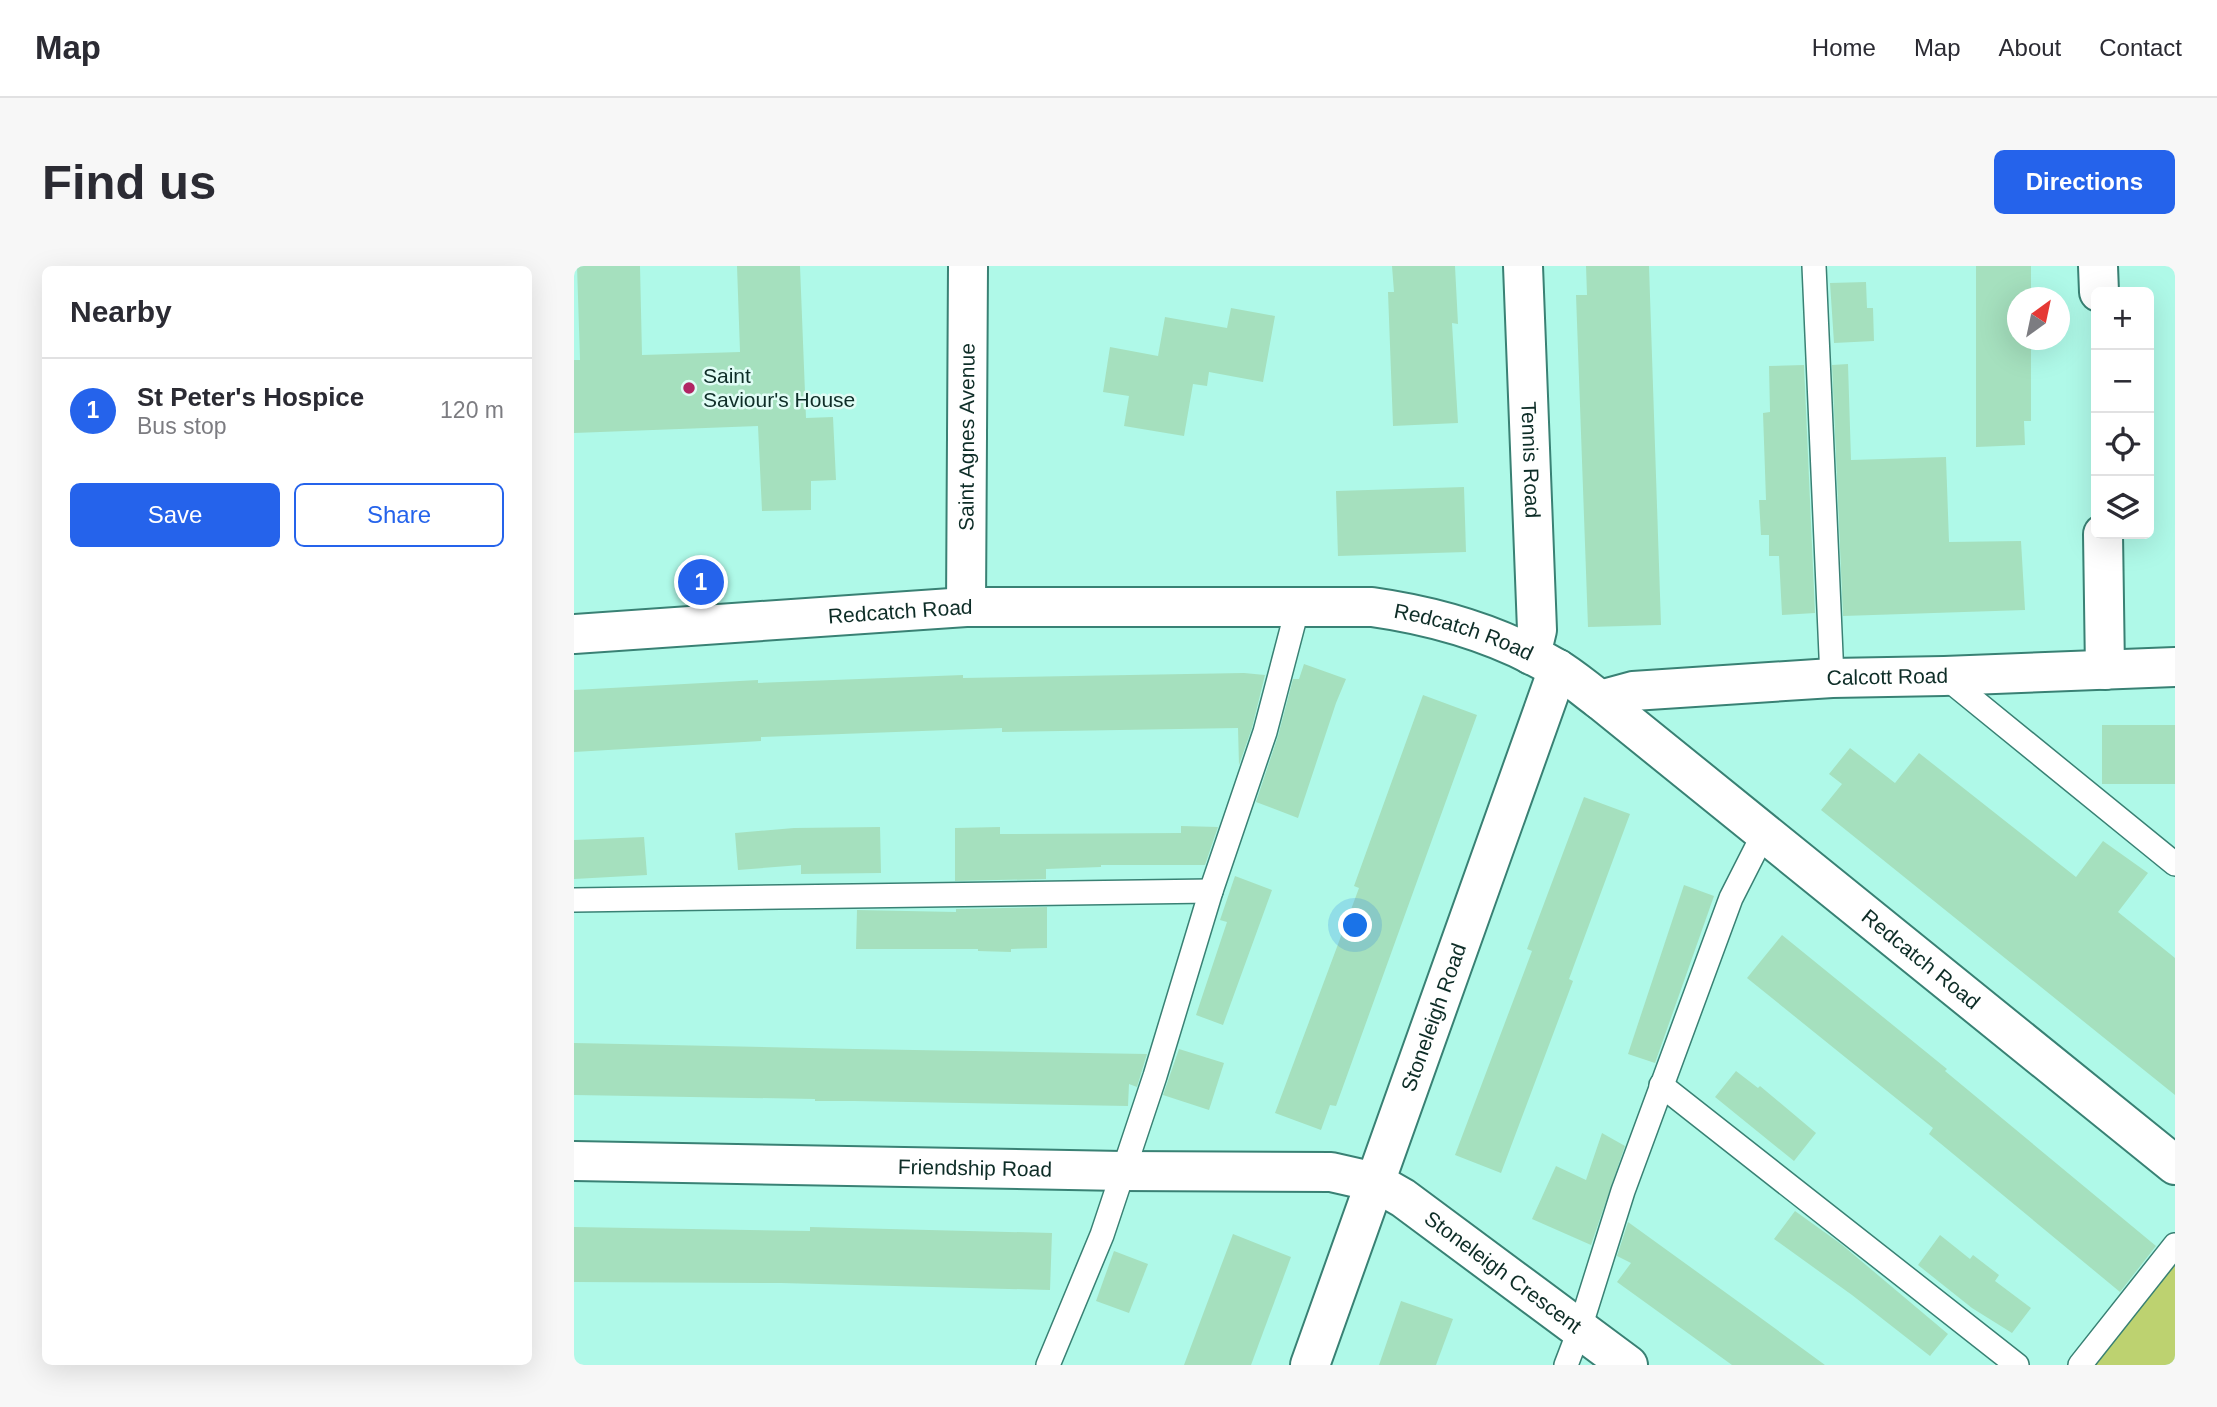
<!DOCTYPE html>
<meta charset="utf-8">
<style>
body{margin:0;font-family:Arial,sans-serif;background:#f7f7f7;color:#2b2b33}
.controls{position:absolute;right:21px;top:21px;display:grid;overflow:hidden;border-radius:10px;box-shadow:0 7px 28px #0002}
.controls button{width:63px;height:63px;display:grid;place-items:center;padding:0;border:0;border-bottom:2px solid #e1e1e2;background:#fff;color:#2b2b33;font:35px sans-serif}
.compass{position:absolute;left:1433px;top:21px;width:63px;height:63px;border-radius:50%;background:#fff;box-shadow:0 7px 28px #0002;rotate:33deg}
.you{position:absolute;left:782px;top:660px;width:24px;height:24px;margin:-18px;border:5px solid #fff;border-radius:50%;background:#1a73e8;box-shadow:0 0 0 10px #1a73e833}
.badge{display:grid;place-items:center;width:46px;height:46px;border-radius:50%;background:#2563eb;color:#fff;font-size:23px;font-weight:700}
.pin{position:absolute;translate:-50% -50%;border:4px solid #fff;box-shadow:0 2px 7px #0006}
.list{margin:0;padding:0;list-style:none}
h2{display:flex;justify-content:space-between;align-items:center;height:91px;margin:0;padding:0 28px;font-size:30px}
h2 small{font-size:23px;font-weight:400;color:#7c7c81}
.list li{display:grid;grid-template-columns:46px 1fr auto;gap:21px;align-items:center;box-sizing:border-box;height:105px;padding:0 28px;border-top:2px solid #e1e1e2}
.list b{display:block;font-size:26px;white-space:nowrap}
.list p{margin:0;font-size:23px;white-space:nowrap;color:#7c7c81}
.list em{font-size:23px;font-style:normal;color:#7c7c81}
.actions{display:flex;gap:14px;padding:21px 28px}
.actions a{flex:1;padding:16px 0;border:2px solid #2563eb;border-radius:10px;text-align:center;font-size:24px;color:#2563eb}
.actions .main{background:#2563eb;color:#fff}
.icon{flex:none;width:38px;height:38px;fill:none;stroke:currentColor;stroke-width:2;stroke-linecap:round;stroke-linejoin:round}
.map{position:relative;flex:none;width:1601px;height:1099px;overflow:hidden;border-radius:10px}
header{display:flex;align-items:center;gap:42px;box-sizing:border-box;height:98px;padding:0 35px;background:#fff;border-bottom:2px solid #e1e1e2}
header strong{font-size:33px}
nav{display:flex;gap:38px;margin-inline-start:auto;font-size:24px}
.intro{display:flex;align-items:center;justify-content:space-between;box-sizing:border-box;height:168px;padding:0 42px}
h1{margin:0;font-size:49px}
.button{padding:18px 32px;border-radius:10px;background:#2563eb;color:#fff;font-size:24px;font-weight:700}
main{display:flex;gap:42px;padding:0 42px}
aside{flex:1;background:#fff;border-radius:10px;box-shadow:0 7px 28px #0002}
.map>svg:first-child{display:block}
.green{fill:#bdd270}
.building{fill:#a5e0be}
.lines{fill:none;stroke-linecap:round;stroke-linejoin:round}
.lane-casing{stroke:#398174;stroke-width:26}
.street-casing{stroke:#398174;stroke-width:42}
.secondary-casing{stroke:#398174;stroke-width:42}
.lane{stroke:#fff;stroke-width:23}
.street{stroke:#fff;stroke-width:38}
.secondary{stroke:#fff;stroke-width:38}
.poi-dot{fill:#b12664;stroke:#e0fcf5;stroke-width:2.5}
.labels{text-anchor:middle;stroke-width:5;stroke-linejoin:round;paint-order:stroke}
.poi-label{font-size:21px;fill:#0e2d27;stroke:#e0fcf5;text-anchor:start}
.street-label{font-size:21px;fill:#0e2d27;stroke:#e0fcf5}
</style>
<header>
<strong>Map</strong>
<nav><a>Home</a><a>Map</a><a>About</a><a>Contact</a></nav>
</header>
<div class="intro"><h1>Find us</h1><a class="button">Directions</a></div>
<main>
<aside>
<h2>Nearby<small></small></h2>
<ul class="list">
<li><span class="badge">1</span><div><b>St Peter's Hospice</b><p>Bus stop</p></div><em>120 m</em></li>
</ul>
<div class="actions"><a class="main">Save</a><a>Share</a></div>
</aside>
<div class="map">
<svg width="1601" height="1099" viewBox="0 0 1601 1099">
<rect width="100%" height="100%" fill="#aff9e8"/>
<path class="green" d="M1601 997V1099H1519Z"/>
<g class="building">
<path d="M3 0H66L68 89 166 86 163 0H226L232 152 259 151 262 214 237 215V244L188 245 184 160 0 167V94H6Z"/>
<path d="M818 0H881L884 58 878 57 884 157 819 160 814 26H820Z"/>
<path d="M1012 0H1075L1087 359 1014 361 1002 29H1013Z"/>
<path d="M1402 0H1457V32H1444V74H1457V155H1450L1451 179 1402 181Z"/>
<path d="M1292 16 1293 42H1299L1300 75 1260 77 1256 17Z"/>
<path d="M657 42 701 50 689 116 635 106 633 120 619 118 610 170 550 160 555 130 529 126 536 81 584 90 591 51 653 62Z"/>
<path d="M1274 98 1277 194 1372 191 1375 276 1447 275 1451 344 1269 350 1258 99Z"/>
<path d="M1230 99 1241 347 1208 349 1205 290H1195V269H1187L1185 234H1192L1189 147 1196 146 1195 100Z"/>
<path d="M890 221 892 286 764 290 762 225Z"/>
<path d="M730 398 772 413 762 437 724 552 682 536 704 470 719 413H725Z"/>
<path d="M670 407 691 409 678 462 665 499 664 462 428 466V462L187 471V475L0 486V424L184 414V417L389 409V412Z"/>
<path d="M849 429 903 449 775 804 762 840 756 839 747 864 701 847 785 622 780 620Z"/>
<rect x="1528" y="459" width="73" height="59"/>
<path d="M1276 482 1321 517 1345 487 1502 611 1529 575 1574 607 1544 646 1601 692V829L1247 544 1268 518 1255 508Z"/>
<path d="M1010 531 1056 548 995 713 999 715 927 907 881 889 958 685 953 683Z"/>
<path d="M607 560 644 561 631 599H527V601L472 603V613L381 615V562L426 561V568H437L607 567Z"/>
<path d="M306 561 307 607 227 608V599L164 604 161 567 220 562Z"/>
<path d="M70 571 73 609 0 613V574Z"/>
<path d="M661 610 698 624 649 759 622 749 653 656 646 654Z"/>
<path d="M1110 619 1140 630 1081 797 1054 788Z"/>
<path d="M473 641V682L437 683V686L404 685V683H282L283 644 382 646V643Z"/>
<path d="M1208 669 1373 803 1371 805 1582 980 1546 1026 1355 868 1359 862 1173 712Z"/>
<path d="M0 777 281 783 573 788 563 821 555 818 554 840 280 835H241V833L0 829Z"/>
<path d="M605 783 650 797 635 844 589 829Z"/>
<path d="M1162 805 1184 822 1186 820 1242 867 1220 895 1141 831Z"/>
<path d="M1028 867 1051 880 1017 979 958 953 982 900 1012 914Z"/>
<path d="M1221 945 1267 978 1374 1068 1356 1090 1278 1029 1200 973Z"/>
<path d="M1054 956 1173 1042 1251 1099H1158L1043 1016 1057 997 1043 990Z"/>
<path d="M0 961 236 965V961L478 967 476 1024 207 1017 0 1016Z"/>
<path d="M659 968 717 991 677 1099H610Z"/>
<path d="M1366 969 1396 993 1399 989 1425 1009 1421 1015 1457 1042 1438 1067 1398 1042 1344 999Z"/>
<path d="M540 985 574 998 555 1047 522 1035Z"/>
<path d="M827 1035 879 1053 862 1099H805Z"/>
</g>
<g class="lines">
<g class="lane-casing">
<g id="lane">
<path d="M1240 0 1258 412"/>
<path d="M1370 410 1601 598"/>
<path d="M0 634 637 625"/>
<path d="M1087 819 1443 1099"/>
<path d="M474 1099 528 969 581 810 637 625 691 466 724 340"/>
<path d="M992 1099 1005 1065 1049 925 1157 632 1190 567"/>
<path d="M1506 1099 1601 979"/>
</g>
</g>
<g class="street-casing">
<g id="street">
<path id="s1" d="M949 0 963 364 957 389"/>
<path d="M1524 0 1525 26"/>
<path d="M1529 268 1531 404"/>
<path id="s2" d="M392 341 394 0"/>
<path id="s3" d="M1026 434 1059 425 1258 412 1370 410 1601 401"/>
<path id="s4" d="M0 895 548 905 757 906 801 916 829 932 1054 1099"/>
<path id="s5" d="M736 1099 984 403"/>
</g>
</g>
<g class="secondary-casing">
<g id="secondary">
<path id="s6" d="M0 368 392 341H798C862 350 926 369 982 402 998 411 1012 424 1026 434L1601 899"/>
</g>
</g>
<use href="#lane" class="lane"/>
<use href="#street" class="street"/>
<use href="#secondary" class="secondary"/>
</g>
<circle class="poi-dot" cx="115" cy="122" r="7"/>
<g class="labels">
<g class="poi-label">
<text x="129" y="117">Saint<tspan x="129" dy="24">Saviour's House</tspan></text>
</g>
<g class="street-label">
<text dy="7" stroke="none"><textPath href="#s2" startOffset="170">Saint Agnes Avenue</textPath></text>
<text dy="7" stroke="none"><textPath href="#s1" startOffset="194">Tennis Road</textPath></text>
<text dy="7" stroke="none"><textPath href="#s6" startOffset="327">Redcatch Road</textPath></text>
<text dy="7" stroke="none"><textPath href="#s6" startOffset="894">Redcatch Road</textPath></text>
<text dy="7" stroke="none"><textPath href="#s3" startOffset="289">Calcott Road</textPath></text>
<text dy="7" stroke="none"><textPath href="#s6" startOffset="1461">Redcatch Road</textPath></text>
<text dy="7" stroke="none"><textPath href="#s5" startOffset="369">Stoneleigh Road</textPath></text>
<text dy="7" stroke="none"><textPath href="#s4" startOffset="401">Friendship Road</textPath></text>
<text dy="7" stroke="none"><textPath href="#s4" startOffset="959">Stoneleigh Crescent</textPath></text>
</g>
</g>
</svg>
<div class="controls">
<button>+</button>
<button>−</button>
<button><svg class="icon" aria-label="locate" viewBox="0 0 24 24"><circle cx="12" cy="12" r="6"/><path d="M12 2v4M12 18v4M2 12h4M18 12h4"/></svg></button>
<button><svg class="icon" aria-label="layers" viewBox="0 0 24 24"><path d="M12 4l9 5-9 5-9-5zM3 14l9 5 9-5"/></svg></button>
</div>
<svg class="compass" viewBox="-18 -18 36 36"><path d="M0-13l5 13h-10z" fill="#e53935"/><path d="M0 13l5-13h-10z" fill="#7c7c81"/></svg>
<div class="you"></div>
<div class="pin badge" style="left:127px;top:316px">1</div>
</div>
</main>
